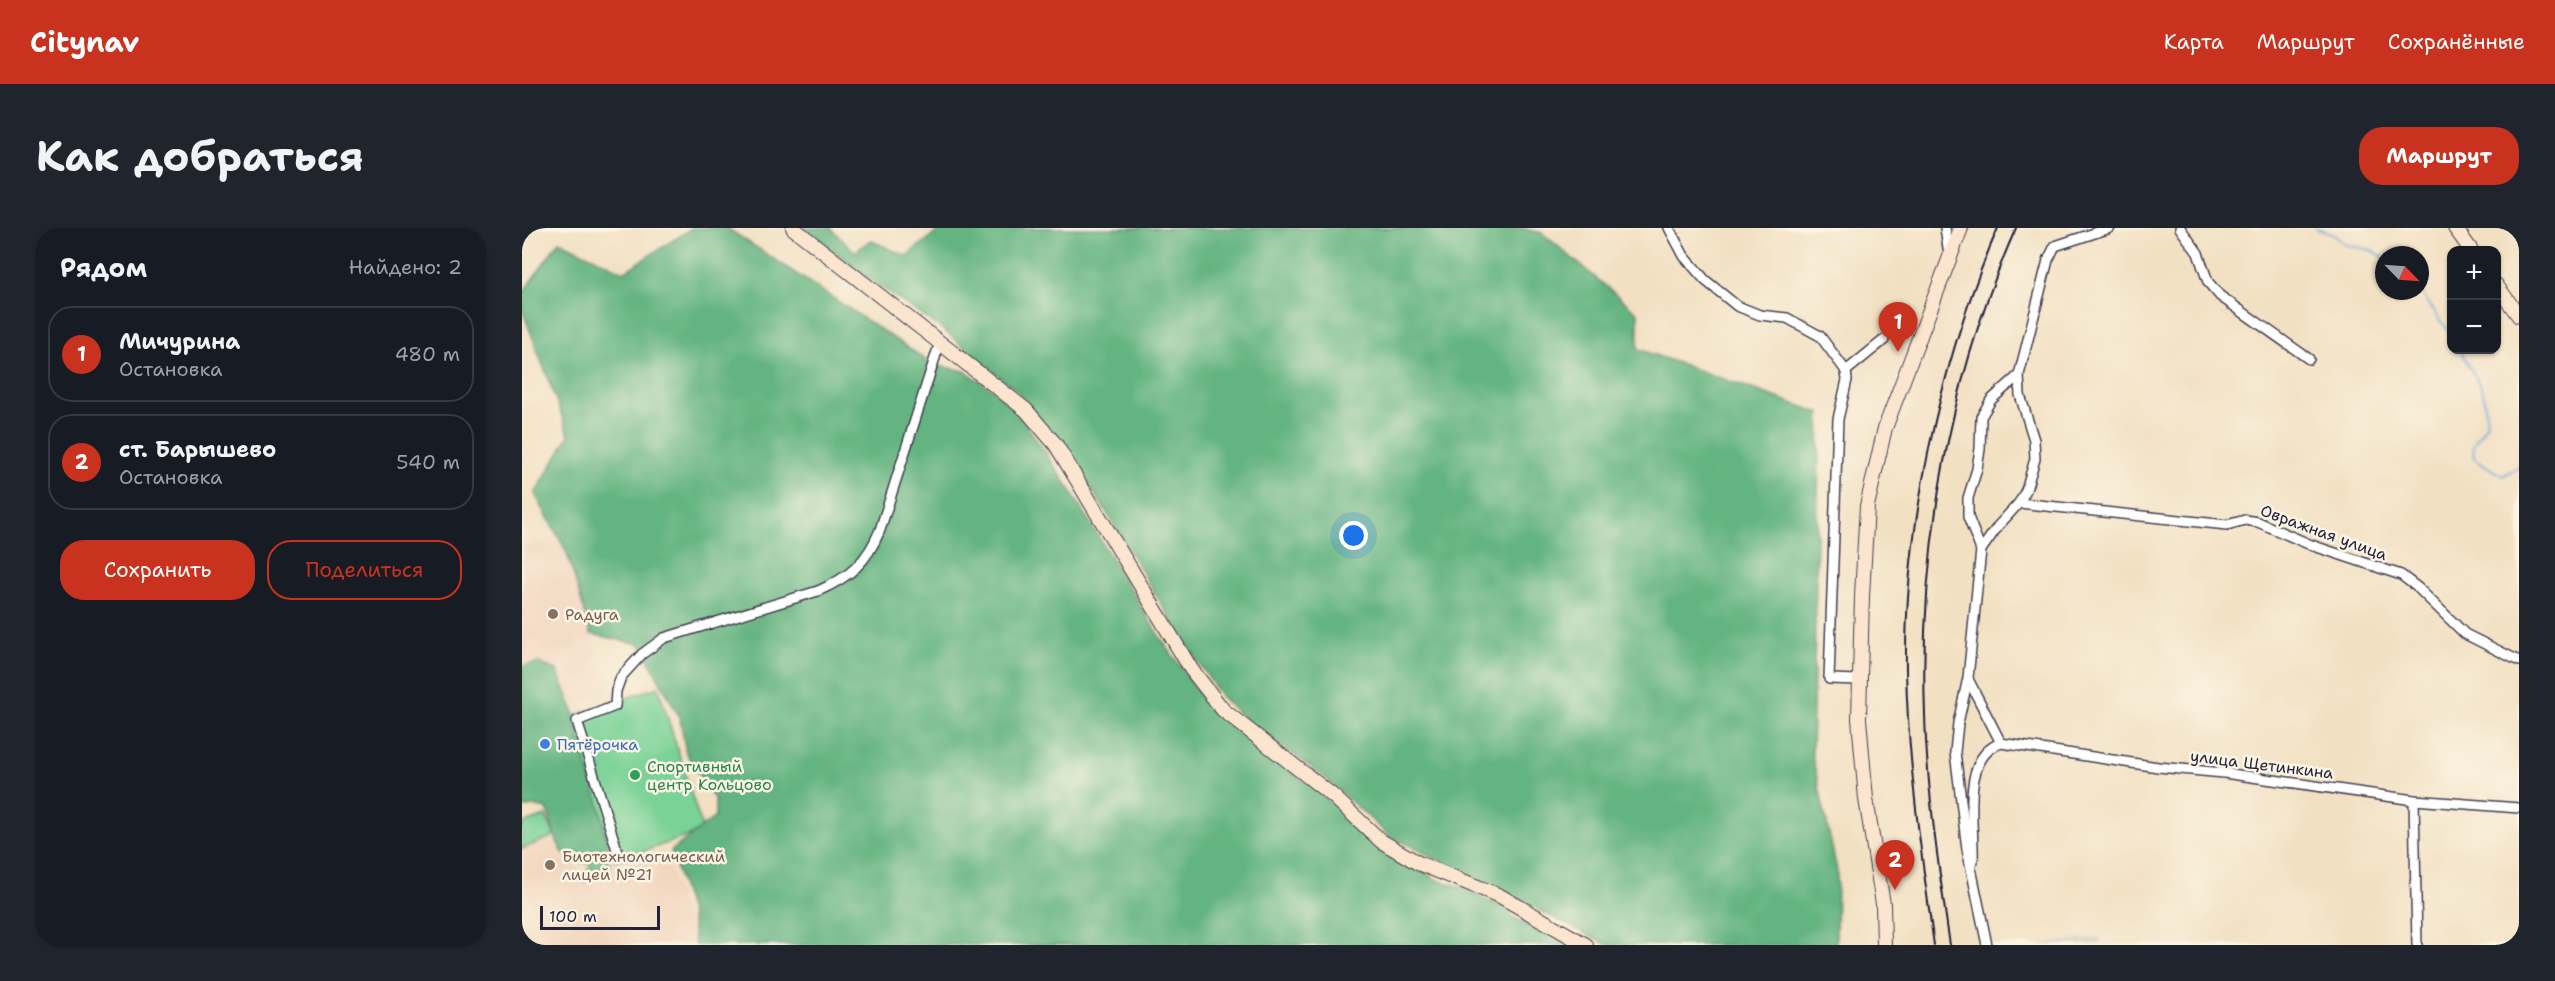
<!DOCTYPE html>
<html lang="ru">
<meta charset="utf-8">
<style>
body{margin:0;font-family:"Shantell Sans",sans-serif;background:#20242c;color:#f1f3f6}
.controls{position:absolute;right:18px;top:18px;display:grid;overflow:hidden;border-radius:12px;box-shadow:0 2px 4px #0004}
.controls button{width:54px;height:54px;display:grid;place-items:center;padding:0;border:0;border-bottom:2px solid #363941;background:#171b24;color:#f1f3f6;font:30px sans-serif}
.compass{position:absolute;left:1853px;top:18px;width:54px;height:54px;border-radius:50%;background:#171b24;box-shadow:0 2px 4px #0004;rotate:115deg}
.scale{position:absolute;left:18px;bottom:15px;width:120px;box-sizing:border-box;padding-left:6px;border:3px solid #22223b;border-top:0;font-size:16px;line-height:21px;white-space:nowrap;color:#22223b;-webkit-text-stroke:4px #fcf5e5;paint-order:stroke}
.you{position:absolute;left:832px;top:308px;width:21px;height:21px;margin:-15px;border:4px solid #fff;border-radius:50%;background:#1a73e8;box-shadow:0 0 0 9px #1a73e833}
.badge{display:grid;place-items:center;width:39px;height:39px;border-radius:50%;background:#c8321e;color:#fff;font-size:20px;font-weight:700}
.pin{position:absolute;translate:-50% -50px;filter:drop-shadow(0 2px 3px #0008)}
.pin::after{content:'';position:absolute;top:32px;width:21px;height:18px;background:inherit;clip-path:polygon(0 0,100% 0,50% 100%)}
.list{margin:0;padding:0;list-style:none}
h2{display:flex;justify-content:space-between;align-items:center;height:78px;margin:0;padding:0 24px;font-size:26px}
h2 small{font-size:20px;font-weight:400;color:#9ea1a6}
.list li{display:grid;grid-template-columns:39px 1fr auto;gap:18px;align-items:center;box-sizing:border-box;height:96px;margin:0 12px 12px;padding:0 12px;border:2px solid #363941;border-radius:24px}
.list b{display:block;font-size:22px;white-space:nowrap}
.list p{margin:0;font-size:20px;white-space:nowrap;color:#9ea1a6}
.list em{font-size:20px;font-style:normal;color:#9ea1a6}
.actions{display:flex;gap:12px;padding:18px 24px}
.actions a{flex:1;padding:14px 0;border:2px solid #c8321e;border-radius:24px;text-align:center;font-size:21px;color:#c8321e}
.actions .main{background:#c8321e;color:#fff}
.map{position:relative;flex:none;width:1997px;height:717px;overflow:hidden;border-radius:24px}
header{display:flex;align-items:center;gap:36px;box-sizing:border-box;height:84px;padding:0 30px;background:#c8321e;color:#fff}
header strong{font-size:28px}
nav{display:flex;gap:33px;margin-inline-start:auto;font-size:21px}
.intro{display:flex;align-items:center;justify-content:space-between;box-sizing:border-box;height:144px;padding:0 36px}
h1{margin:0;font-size:42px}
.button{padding:15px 27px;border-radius:24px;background:#c8321e;color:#fff;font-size:21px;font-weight:700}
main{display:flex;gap:36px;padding:0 36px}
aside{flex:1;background:#171b24;border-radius:24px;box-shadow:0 2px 4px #0004}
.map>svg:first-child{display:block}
.built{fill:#f2d5bd}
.industrial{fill:#cfc1ba}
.green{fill:#7ad297;stroke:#4e7a69;stroke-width:1.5}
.forest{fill:#63b480;stroke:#426b5e;stroke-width:1.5}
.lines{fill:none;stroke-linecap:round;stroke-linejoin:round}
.stream{stroke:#6aa4da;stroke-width:2}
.street-casing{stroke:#413e4f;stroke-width:12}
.secondary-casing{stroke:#413e4f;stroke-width:16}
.street{stroke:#fff;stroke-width:9}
.secondary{stroke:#fce5cf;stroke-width:14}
.rail{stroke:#22223b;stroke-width:2}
.education-dot{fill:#8d6e63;stroke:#fcf5e5;stroke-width:2}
.shop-dot{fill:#3f7fe0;stroke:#fcf5e5;stroke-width:2}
.leisure-dot{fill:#2e9e5b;stroke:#fcf5e5;stroke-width:2}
.labels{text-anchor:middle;stroke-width:5;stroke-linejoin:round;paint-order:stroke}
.street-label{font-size:16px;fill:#22223b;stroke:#fcf5e5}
.education-label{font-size:16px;fill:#785e54;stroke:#fcf5e5;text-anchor:start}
.shop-label{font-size:16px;fill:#366cbe;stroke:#fcf5e5;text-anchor:start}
.leisure-label{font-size:16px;fill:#27864d;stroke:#fcf5e5;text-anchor:start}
</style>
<header>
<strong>Citynav</strong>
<nav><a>Карта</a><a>Маршрут</a><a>Сохранённые</a></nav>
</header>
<div class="intro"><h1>Как добраться</h1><a class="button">Маршрут</a></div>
<main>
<aside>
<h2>Рядом<small>Найдено: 2</small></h2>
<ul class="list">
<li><span class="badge">1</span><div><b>Мичурина</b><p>Остановка</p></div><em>480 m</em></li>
<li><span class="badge">2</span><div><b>ст. Барышево</b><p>Остановка</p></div><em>540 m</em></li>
</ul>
<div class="actions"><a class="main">Сохранить</a><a>Поделиться</a></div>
</aside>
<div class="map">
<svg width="1997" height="717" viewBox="0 0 1997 717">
<rect width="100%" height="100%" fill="#fcf5e5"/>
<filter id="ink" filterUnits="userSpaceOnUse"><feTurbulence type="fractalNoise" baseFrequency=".0167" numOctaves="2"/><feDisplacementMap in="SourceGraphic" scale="12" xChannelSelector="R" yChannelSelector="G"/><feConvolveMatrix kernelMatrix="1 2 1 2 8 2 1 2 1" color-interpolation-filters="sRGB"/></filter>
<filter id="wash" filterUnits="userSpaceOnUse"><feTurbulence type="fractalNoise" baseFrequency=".008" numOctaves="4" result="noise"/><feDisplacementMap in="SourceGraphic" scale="24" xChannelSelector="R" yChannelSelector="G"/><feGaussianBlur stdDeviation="1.35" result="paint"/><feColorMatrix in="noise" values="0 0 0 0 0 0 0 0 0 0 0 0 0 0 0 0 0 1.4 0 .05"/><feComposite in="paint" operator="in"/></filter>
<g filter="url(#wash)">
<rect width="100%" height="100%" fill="#f2e0c2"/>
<g class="built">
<path d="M32 310 43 323 87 463 54 477 31 449 0 460V320Z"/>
<path d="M34 582 61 652 142 622 172 717H24L0 654V594Z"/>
</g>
<path class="industrial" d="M1578 709 1579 717H1519L1521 716Z"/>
<g class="green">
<path d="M136 459 181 603 93 633 43 491Z"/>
<path d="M24 588 32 606 30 609 0 621V596Z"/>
</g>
<g class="forest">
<path d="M170 0H205L412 137 443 143 470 161 496 184 547 260 634 403 673 460 697 487 794 562 848 608 857 621 878 636 896 640 913 651 948 662 965 673 983 677 991 689 1045 717H173L169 687 149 623 193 589V572L164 525 158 490 118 416 69 406 45 325 13 266 47 207 0 81V66L37 13 102 44Z"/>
<path d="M282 0H308L333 24 348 12 384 28 414 5V0H999L1020 5 1116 85V121L1298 185 1290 527 1315 642 1314 717H1086L866 607 801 548 730 497 699 469 649 392 582 280 539 218 495 163 420 101 348 52Z"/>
<path d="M16 435 35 442 51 481 63 532 79 583 88 638 84 646 62 654 58 649 69 639 66 635C34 635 34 607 25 581L10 578 0 580V438Z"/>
</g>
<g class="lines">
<g class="stream">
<path d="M1793 0 1812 7 1824 17 1849 22 1862 29"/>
<path d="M1898 63 1930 108"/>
<path d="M1938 122 1961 163 1965 195 1951 217 1952 230 1980 248 1997 239"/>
</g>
</g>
</g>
<g filter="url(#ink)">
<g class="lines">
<g class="street-casing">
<g id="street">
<path d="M1147 0 1162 28 1183 52 1215 78 1238 87 1265 90 1298 108 1324 143 1362 112"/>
<path d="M1423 0 1427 27"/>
<path d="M1658 0 1676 25 1686 54 1698 68 1787 131"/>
<path d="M1324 143 1325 152 1316 191 1307 451 1337 452"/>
<path d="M1497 275 1705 297 1723 292 1736 294 1789 317 1879 347 1896 360 1943 406 1997 433"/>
<path d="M1459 322 1446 289V270L1455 241 1458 221 1459 189 1469 172 1497 147"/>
<path d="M1446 451 1479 515"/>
<path d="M1892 572 1895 717"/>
<path d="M95 622 55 493 93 478 94 463 99 449 120 426 142 410 296 363C328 349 345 334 358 302L418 114"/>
<path d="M1451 633C1453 599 1437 529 1479 515L1636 539 1702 545 1892 572 1997 580"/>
<path d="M1465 717 1445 621 1433 524 1436 495 1446 450 1459 322 1476 298 1497 275 1504 262 1513 231 1512 212 1498 167 1497 147 1526 32 1533 18 1588 0"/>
</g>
</g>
<g class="secondary-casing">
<g id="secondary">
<path d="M271 0 504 182 534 217 669 441 701 482 811 568 859 613 896 635 978 668 1064 717"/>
<path d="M1933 0 1949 22"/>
<path d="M1974 57 1997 88"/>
<path d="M1362 717 1361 676 1344 571 1337 491 1340 368 1345 278 1363 200 1439 0"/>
</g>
</g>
<use href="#street" class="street"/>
<use href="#secondary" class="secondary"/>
<g class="rail">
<path d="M1412 717C1399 625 1386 535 1384 442 1382 298 1419 131 1476 0"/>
<path d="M1428 717C1417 641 1405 564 1403 487 1397 322 1427 151 1494 0"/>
</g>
</g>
</g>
<g class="education-dot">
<circle cx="31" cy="386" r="6"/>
<circle cx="28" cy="637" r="6"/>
</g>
<circle class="shop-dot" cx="23" cy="516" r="6"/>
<circle class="leisure-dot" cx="113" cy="547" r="6"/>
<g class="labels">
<g class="street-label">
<text transform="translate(1802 304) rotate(20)" y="6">Овражная улица</text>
<text transform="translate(1740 536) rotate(7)" y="6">улица Щетинкина</text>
</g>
<g class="education-label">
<text x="43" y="392">Радуга</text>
<text x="40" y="634">Биотехнологический<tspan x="40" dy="18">лицей №21</tspan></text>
</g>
<g class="shop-label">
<text x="35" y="522">Пятёрочка</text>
</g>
<g class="leisure-label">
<text x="125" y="544">Спортивный<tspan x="125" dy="18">центр Кольцово</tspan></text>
</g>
</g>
</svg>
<div class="controls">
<button>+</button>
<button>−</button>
</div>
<svg class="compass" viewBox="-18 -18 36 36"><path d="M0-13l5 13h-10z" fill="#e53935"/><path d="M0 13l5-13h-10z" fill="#9ea1a6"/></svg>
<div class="scale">100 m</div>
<div class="you"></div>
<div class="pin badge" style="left:1376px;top:124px">1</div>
<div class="pin badge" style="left:1373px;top:662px">2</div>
</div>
</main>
